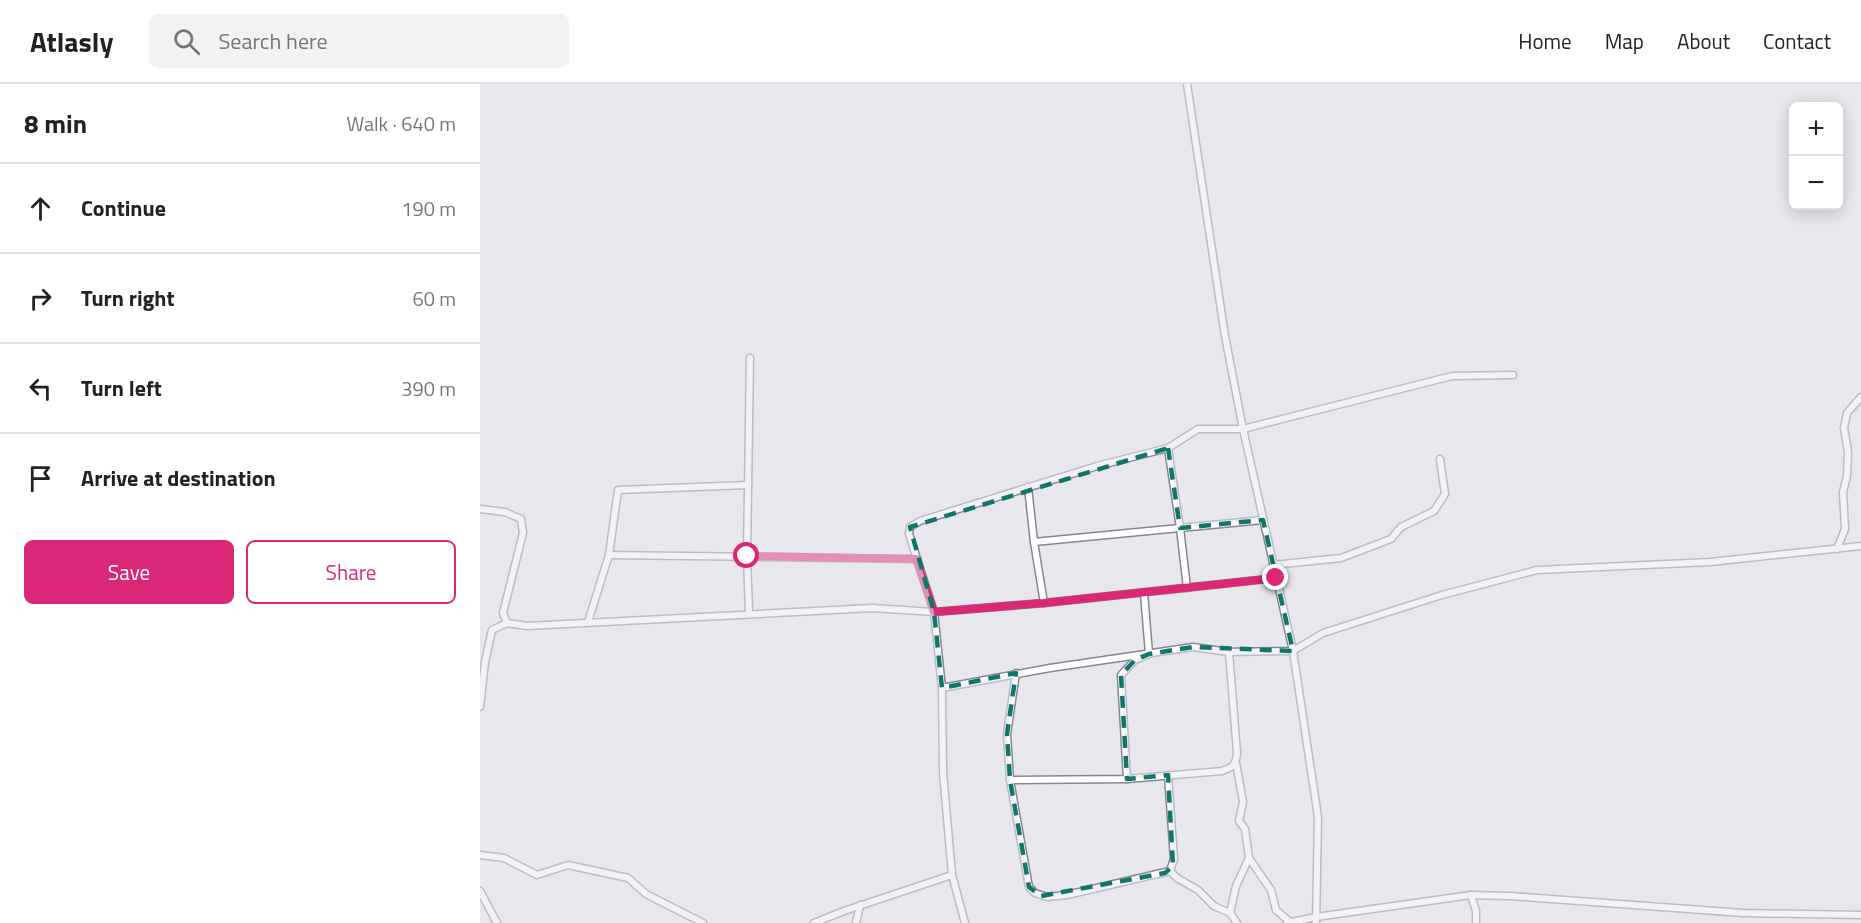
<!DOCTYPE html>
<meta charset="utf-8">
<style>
body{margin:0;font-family:"Titillium Web",sans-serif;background:#f2f2f2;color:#222}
.controls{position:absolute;right:18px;top:18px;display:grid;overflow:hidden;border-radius:9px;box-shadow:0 3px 15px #0003}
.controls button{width:54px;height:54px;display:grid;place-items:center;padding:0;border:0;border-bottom:2px solid #e0e0e0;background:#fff;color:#222;font:30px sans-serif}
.stop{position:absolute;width:18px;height:18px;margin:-14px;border:4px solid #db2777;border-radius:50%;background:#fff}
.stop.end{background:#db2777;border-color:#fff;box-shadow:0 2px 6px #0008}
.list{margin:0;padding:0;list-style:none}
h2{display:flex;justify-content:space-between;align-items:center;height:78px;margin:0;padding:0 24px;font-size:26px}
h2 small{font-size:20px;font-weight:400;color:#767676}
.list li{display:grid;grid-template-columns:39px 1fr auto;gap:18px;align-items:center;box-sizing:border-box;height:90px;padding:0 24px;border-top:2px solid #e0e0e0}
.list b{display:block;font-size:22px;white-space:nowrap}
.list em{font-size:20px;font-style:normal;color:#767676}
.actions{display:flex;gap:12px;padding:18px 24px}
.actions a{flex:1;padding:14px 0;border:2px solid #db2777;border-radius:9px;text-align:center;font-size:21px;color:#db2777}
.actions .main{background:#db2777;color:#fff}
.icon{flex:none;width:33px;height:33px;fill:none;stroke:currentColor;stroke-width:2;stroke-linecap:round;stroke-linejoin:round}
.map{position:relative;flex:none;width:1381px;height:839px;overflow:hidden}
header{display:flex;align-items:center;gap:36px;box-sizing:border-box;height:84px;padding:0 30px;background:#fff;border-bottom:2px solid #e0e0e0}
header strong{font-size:28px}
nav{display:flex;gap:33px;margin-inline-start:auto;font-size:21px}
.search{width:420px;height:54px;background:#f2f2f2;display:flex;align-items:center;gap:15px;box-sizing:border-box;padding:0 21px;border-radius:9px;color:#767676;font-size:22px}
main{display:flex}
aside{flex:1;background:#fff}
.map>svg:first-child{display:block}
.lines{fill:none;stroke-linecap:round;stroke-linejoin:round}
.street-casing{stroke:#88878d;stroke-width:9}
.street{stroke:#fff;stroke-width:6}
.route{stroke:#db2777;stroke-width:8}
.marked{fill:none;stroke:#0f766e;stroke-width:4.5;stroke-dasharray:12 8;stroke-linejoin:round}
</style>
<header>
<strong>Atlasly</strong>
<div class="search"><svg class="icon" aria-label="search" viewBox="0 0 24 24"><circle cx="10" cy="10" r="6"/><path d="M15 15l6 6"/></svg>Search here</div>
<nav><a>Home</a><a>Map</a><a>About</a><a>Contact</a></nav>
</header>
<main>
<aside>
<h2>8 min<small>Walk · 640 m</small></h2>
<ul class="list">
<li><svg class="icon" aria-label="ahead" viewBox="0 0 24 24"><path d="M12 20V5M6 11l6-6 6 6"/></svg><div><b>Continue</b></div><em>190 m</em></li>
<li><svg class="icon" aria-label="right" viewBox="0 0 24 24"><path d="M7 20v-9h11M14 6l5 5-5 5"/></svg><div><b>Turn right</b></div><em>60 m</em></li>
<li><svg class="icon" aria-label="left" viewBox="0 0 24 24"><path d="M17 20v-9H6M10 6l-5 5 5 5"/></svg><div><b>Turn left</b></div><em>390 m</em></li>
<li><svg class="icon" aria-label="arrive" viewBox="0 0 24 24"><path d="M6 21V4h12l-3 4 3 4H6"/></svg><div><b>Arrive at destination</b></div></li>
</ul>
<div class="actions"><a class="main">Save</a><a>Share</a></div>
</aside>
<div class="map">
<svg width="1381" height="839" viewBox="0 0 1381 839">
<rect width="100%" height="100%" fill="#e8e7ee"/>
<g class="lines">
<g class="street-casing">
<g id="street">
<path d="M707 0 745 252 763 345 813 567 838 733 836 839"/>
<path d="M688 364 700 444 707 504"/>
<path d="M548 403 554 458 564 519"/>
<path d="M0 425 25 428 41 435 43 449 23 529 27 539"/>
<path d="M554 458 783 436"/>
<path d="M1357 465 1365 445 1363 408 1367 392 1368 368 1364 344 1367 329 1381 313"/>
<path d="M129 471 437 475"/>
<path d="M793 481 861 474 911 455 921 443 954 427 965 410 960 375"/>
<path d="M269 530 267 472 270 274"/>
<path d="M108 538 129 471 138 406 268 401"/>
<path d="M536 589 527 650 530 696 549 803 555 809 567 813 587 811 690 787 694 775 688 691"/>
<path d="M462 604 570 584 713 563 749 568 813 567 843 549 962 511 1057 486 1230 478 1381 462"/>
<path d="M0 623 5 578 12 546 27 539 47 542 392 524 454 528 564 519 796 494"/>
<path d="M756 679 763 718 759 737 765 745 769 774 791 806 796 826 810 838"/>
<path d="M647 695 641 591 655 576 669 570 664 509"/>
<path d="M530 696 647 695 742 687C753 683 756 681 757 669L749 568"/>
<path d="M0 771 24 774 57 791 88 781 148 794 166 810 223 839"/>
<path d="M690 787 697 794 718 806 734 822 750 829"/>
<path d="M0 807 17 839"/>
<path d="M991 811 996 827V839"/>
<path d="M334 839 364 827 472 791"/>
<path d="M376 839 380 821"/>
<path d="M485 839 472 791 463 688 462 604 454 528 429 450 430 443 440 437 617 382 688 364 718 345H763L972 292 1033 291"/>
<path d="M757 839 750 829 756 802 769 774"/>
<path d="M807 839 836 833 991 811 1030 812 1263 829 1381 831"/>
</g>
</g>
<use href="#street" class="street"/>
</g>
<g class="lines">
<path class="route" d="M267 472 436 475 454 528 564 519 796 494"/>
</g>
<path d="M0 0H1381V839H0ZM688 364 700 444 783 436 813 567 713 563 669 570 655 576 641 591 647 695 688 691 693 782 685 789 561 812 549 803 530 696 527 650 536 589 462 604 454 528 430 443Z" fill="#e8e7ee" fill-opacity=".55" fill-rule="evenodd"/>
<path class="marked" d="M688 364 700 444 783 436 813 567 713 563 669 570 655 576 641 591 647 695 688 691 693 782 685 789 561 812 549 803 530 696 527 650 536 589 462 604 454 528 430 443Z"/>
</svg>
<div class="controls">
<button>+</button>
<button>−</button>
</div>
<div class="stop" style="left:267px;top:472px"></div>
<div class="stop end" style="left:796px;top:494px"></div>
</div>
</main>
